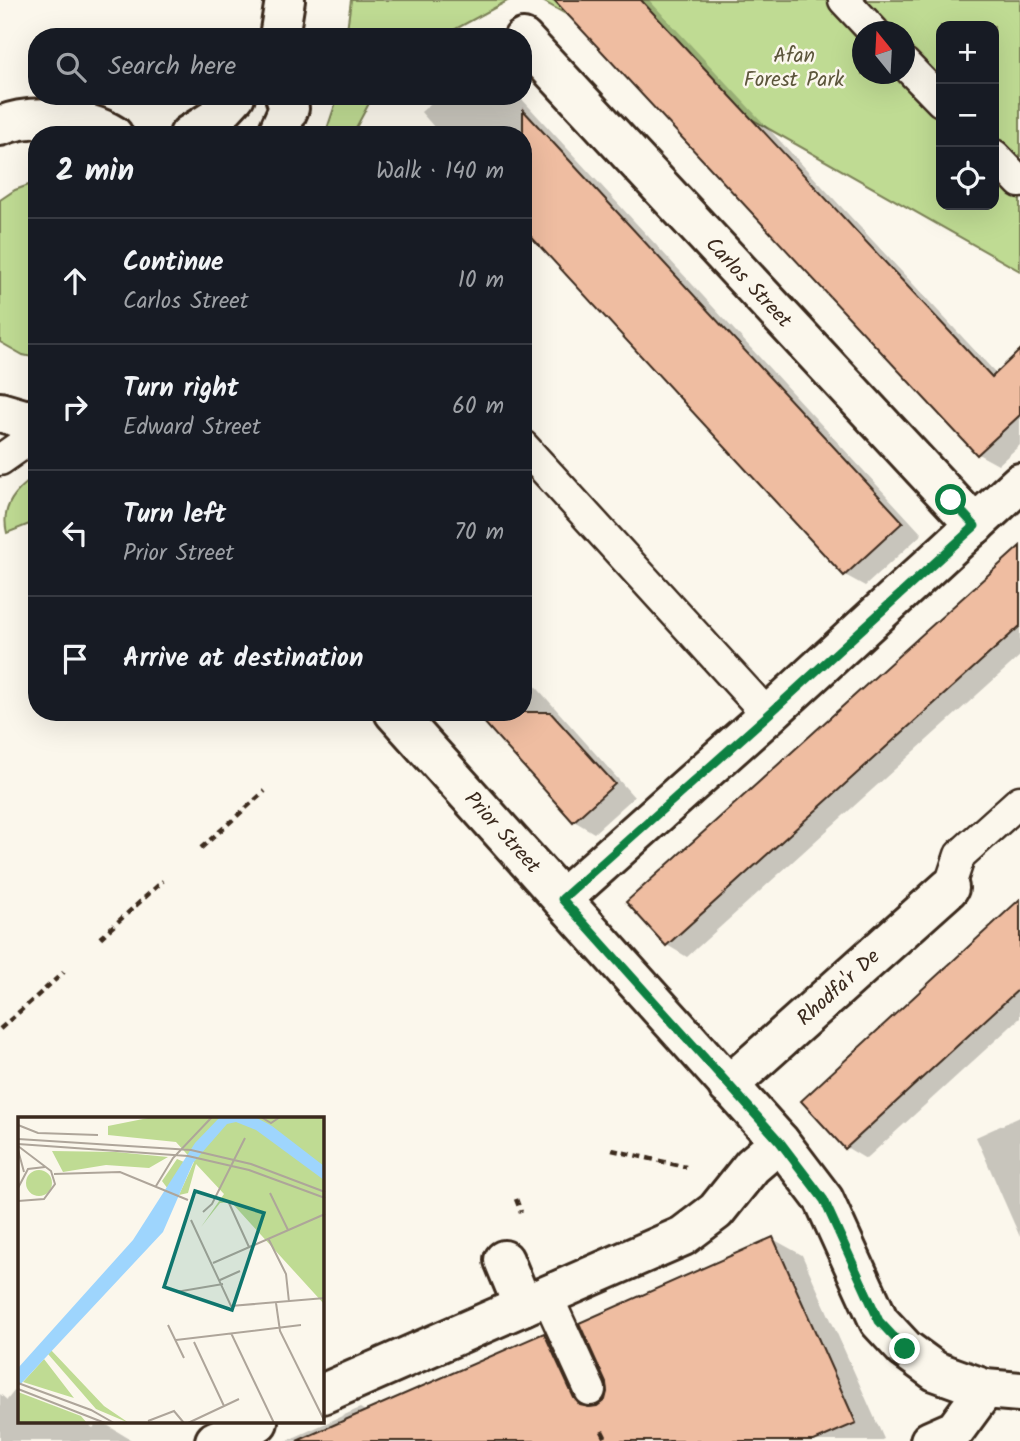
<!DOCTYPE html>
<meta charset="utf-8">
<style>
body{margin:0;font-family:Kalam,sans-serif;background:#20242c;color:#f1f3f6}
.controls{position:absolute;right:21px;top:21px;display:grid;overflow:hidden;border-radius:14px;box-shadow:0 7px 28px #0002}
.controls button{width:63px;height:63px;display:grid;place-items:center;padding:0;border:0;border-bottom:2px solid #363941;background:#171b24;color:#f1f3f6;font:35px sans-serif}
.compass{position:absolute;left:852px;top:21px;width:63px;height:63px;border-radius:50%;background:#171b24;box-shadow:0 7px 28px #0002;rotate:342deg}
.stop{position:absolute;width:21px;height:21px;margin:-16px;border:5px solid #0b8043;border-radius:50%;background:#fff}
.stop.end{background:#0b8043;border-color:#fff;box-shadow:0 2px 7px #0008}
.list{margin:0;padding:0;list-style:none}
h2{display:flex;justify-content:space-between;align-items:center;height:91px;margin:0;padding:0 28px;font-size:30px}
h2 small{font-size:23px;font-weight:400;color:#9ea1a6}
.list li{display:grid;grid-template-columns:46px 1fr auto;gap:21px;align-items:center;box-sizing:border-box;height:126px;padding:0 28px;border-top:2px solid #363941}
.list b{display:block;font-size:26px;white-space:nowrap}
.list p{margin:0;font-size:23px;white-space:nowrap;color:#9ea1a6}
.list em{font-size:23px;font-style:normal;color:#9ea1a6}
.icon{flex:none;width:38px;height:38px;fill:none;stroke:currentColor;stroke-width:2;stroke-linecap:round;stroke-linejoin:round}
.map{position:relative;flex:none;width:1020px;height:1441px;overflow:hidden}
.search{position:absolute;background:#171b24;box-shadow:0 7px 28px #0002;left:28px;top:28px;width:504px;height:77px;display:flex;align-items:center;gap:18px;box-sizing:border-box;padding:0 24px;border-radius:28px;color:#9ea1a6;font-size:26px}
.panel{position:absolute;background:#171b24;box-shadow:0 7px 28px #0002;left:28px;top:126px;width:504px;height:595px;border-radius:28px}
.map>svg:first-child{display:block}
.green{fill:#bfdb93;stroke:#7d8258;stroke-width:2;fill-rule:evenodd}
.shadow{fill:#0003}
.building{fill:#efbda1;stroke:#3b2a1e;stroke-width:2}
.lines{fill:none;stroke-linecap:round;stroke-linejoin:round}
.lane-casing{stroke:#3b2a1e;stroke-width:35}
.street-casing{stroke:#3b2a1e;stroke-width:44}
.secondary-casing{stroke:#3b2a1e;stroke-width:44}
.path{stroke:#3b2a1e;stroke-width:4.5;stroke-dasharray:7 5;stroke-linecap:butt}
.lane{stroke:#fbf7ec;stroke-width:30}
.street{stroke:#fbf7ec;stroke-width:38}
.secondary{stroke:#fbf7ec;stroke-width:38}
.route{stroke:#0b8043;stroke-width:9}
.labels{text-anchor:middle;stroke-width:5;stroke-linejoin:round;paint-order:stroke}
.park-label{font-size:21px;fill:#5c563b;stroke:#fbf7ec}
.street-label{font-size:21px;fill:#3b2a1e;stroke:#fbf7ec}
.inset-road{fill:none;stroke:#aea59a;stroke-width:2}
.view{fill:#0f766e;fill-opacity:0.15;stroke:#0f766e;stroke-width:3.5}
.inset-edge{fill:none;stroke:#3b2a1e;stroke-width:3.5}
</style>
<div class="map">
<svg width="1020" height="1441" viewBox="0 0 1020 1441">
<rect width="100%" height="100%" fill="#fbf7ec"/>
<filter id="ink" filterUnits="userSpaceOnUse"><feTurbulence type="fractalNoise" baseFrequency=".0143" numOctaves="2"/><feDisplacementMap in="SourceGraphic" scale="14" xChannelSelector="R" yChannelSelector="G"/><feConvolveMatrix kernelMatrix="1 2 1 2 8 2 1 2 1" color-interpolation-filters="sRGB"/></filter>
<g filter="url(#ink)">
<g class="green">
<path d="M351 0H509L441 37H346Z"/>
<path d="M541 0H1020V271ZM941 26H994V205H941ZM862 32H904V74H862Z"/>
<path d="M338 96H373L352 135H325Z"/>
<path d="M37 182V358L23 355 0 342V200L15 190Z"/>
<path d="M37 475V521L7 533C0 506 17 489 37 475Z"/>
</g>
<g class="shadow">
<path d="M557 0H649L1020 399V445L998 465 978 454Z"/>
<path d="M439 96H519L922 534 865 586 845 575 523 135H441L421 112Z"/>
<path d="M1020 549V656L687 957 667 945Z"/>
<path d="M523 672 634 797 594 833 574 821 523 712Z"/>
<path d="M1020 901V1018L866 1159 846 1147Z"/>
<path d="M1020 1117V1237L976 1137Z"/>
<path d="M773 1239 802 1255 884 1439 879 1441H286L360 1408 367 1412 544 1335 573 1351 599 1407Z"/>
<path d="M19 1385V1422H85L93 1428 98 1422H102L133 1441H0V1394L7 1400Z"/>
</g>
<g class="building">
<path d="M554 0H641L992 377 1020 350V415L977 455Z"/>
<path d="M523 110 903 522 844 576 523 228Z"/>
<path d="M1020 546V626L666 946 626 902Z"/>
<path d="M475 712H550L615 784 573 822Z"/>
<path d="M1020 899V988L845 1149 801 1101Z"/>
<path d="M773 1237 856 1423 814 1441H297L544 1333 574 1398 580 1405 589 1407 597 1406 605 1400 607 1392 606 1383 579 1323Z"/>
</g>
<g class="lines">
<g class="lane-casing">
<g id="lane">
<path d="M844 0 874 32"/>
<path d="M904 63 941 101"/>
<path d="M994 155 1020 182"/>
<path d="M523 446 768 715"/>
<path d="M0 460 37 434"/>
<path d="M949 888 960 855 1020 801"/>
<path d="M547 1296 590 1390"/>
</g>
</g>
<g class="street-casing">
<g id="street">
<path d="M279 37 285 0"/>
<path d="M523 39 975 525"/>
<path d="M189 135 213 120 235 96"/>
<path d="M277 135 289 108 285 96"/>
<path d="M562 899 768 715 1020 483"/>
<path d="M728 1086 949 888"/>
<path d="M504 1260 523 1306"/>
<path d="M322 1394 683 1236 716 1211 752 1166 780 1142"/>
<path d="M215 1441 258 1422"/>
<path d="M930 1441 955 1430 985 1389"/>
</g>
</g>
<g class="secondary-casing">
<g id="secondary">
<path d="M0 126C31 113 85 117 113 135"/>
<path d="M0 412 24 419H37"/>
<path d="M394 712 780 1142 824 1200 879 1321 905 1349 935 1371 985 1389 1020 1392"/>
</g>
</g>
<g class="path">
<path d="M201 848 265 791"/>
<path d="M100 938 163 881"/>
<path d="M0 1029 64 972"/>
<path d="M612 1150 686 1167"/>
<path d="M516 1199 521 1212"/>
<path d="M602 1431 607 1441"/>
</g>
<use href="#lane" class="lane"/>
<use href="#street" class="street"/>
<use href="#secondary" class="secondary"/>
</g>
</g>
<g class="lines" filter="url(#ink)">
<path class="route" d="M905 1349 879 1321 824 1200 780 1142 562 899 768 715 975 526 951 500"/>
</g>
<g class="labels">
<g class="park-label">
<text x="794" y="62">Afan<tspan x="794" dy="24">Forest Park</tspan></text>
</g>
<g class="street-label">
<text transform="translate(749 282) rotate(47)" y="7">Carlos Street</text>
<text transform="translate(503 832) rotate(48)" y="7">Prior Street</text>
<text transform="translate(838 987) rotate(-42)" y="7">Rhodfa'r De</text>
</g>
</g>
<g transform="translate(18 1117)">
<rect width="306" height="306" fill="#fbf7ec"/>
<path d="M135 0H306V187L213 85 202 86 183 110 206 77 178 47 170 76 161 78 176 45 158 25 90 18V9ZM34 34 98 35 150 40 131 51 88 48 45 55ZM159 42 166 45 150 72 144 64ZM8 66a13 13 0 1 1 26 0a13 13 0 1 1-26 0ZM33 233 86 289 111 306 78 292 30 237ZM26 242 56 281 5 265ZM0 275 63 299 69 306H0Z" fill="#bfdb93"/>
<path d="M202 0H237L254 9 306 49V63L238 13 218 5 209 7 175 46 145 115 0 270V251L115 123 177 26Z" fill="#9ed5fd"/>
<path class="inset-road" d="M243 0 253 6 262 0M0 8 20 16 80 18M0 22 173 33 233 47 307 75M0 27 170 39 231 53 307 81M0 29 33 54 37 67 26 82 0 84M0 33 6 55M36 57 102 55 170 83M138 69 155 41 194 0M0 71 10 52 27 50M252 76 270 113M211 86 231 130M185 95 194 87 227 21M173 103 213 189 307 181M250 121 268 157 271 185M195 146 307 97M202 163 222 154M158 175 205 167M258 186 262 214 307 305M150 208 166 241M213 216 256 306M158 223 283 208M176 225 206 289M0 266 73 293 96 306M0 272 87 306M130 304 156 294 166 306M170 306 221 282"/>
<path class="view" d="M177 74 246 96 214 193 146 170Z"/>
<rect width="306" height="306" class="inset-edge"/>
</g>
</svg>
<div class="controls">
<button>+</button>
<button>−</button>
<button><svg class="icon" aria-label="locate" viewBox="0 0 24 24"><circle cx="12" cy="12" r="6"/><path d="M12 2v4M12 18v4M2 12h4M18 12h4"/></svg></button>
</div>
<svg class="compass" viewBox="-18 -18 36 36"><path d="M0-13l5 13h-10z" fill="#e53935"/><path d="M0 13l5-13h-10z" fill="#9ea1a6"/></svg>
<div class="stop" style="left:951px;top:500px"></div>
<div class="stop end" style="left:905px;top:1349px"></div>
<div class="search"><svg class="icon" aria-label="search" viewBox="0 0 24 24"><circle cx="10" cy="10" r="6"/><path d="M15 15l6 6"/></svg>Search here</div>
<section class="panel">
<h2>2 min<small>Walk · 140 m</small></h2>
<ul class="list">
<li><svg class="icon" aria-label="ahead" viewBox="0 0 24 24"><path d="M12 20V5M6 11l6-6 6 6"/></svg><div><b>Continue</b><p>Carlos Street</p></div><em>10 m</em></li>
<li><svg class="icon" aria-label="right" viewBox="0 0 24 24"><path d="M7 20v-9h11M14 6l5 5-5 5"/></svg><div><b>Turn right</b><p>Edward Street</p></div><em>60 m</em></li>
<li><svg class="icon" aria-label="left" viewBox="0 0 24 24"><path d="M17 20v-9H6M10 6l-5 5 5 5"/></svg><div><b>Turn left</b><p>Prior Street</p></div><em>70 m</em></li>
<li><svg class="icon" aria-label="arrive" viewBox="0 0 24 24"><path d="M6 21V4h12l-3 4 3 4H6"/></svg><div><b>Arrive at destination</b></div></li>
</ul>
</section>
</div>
